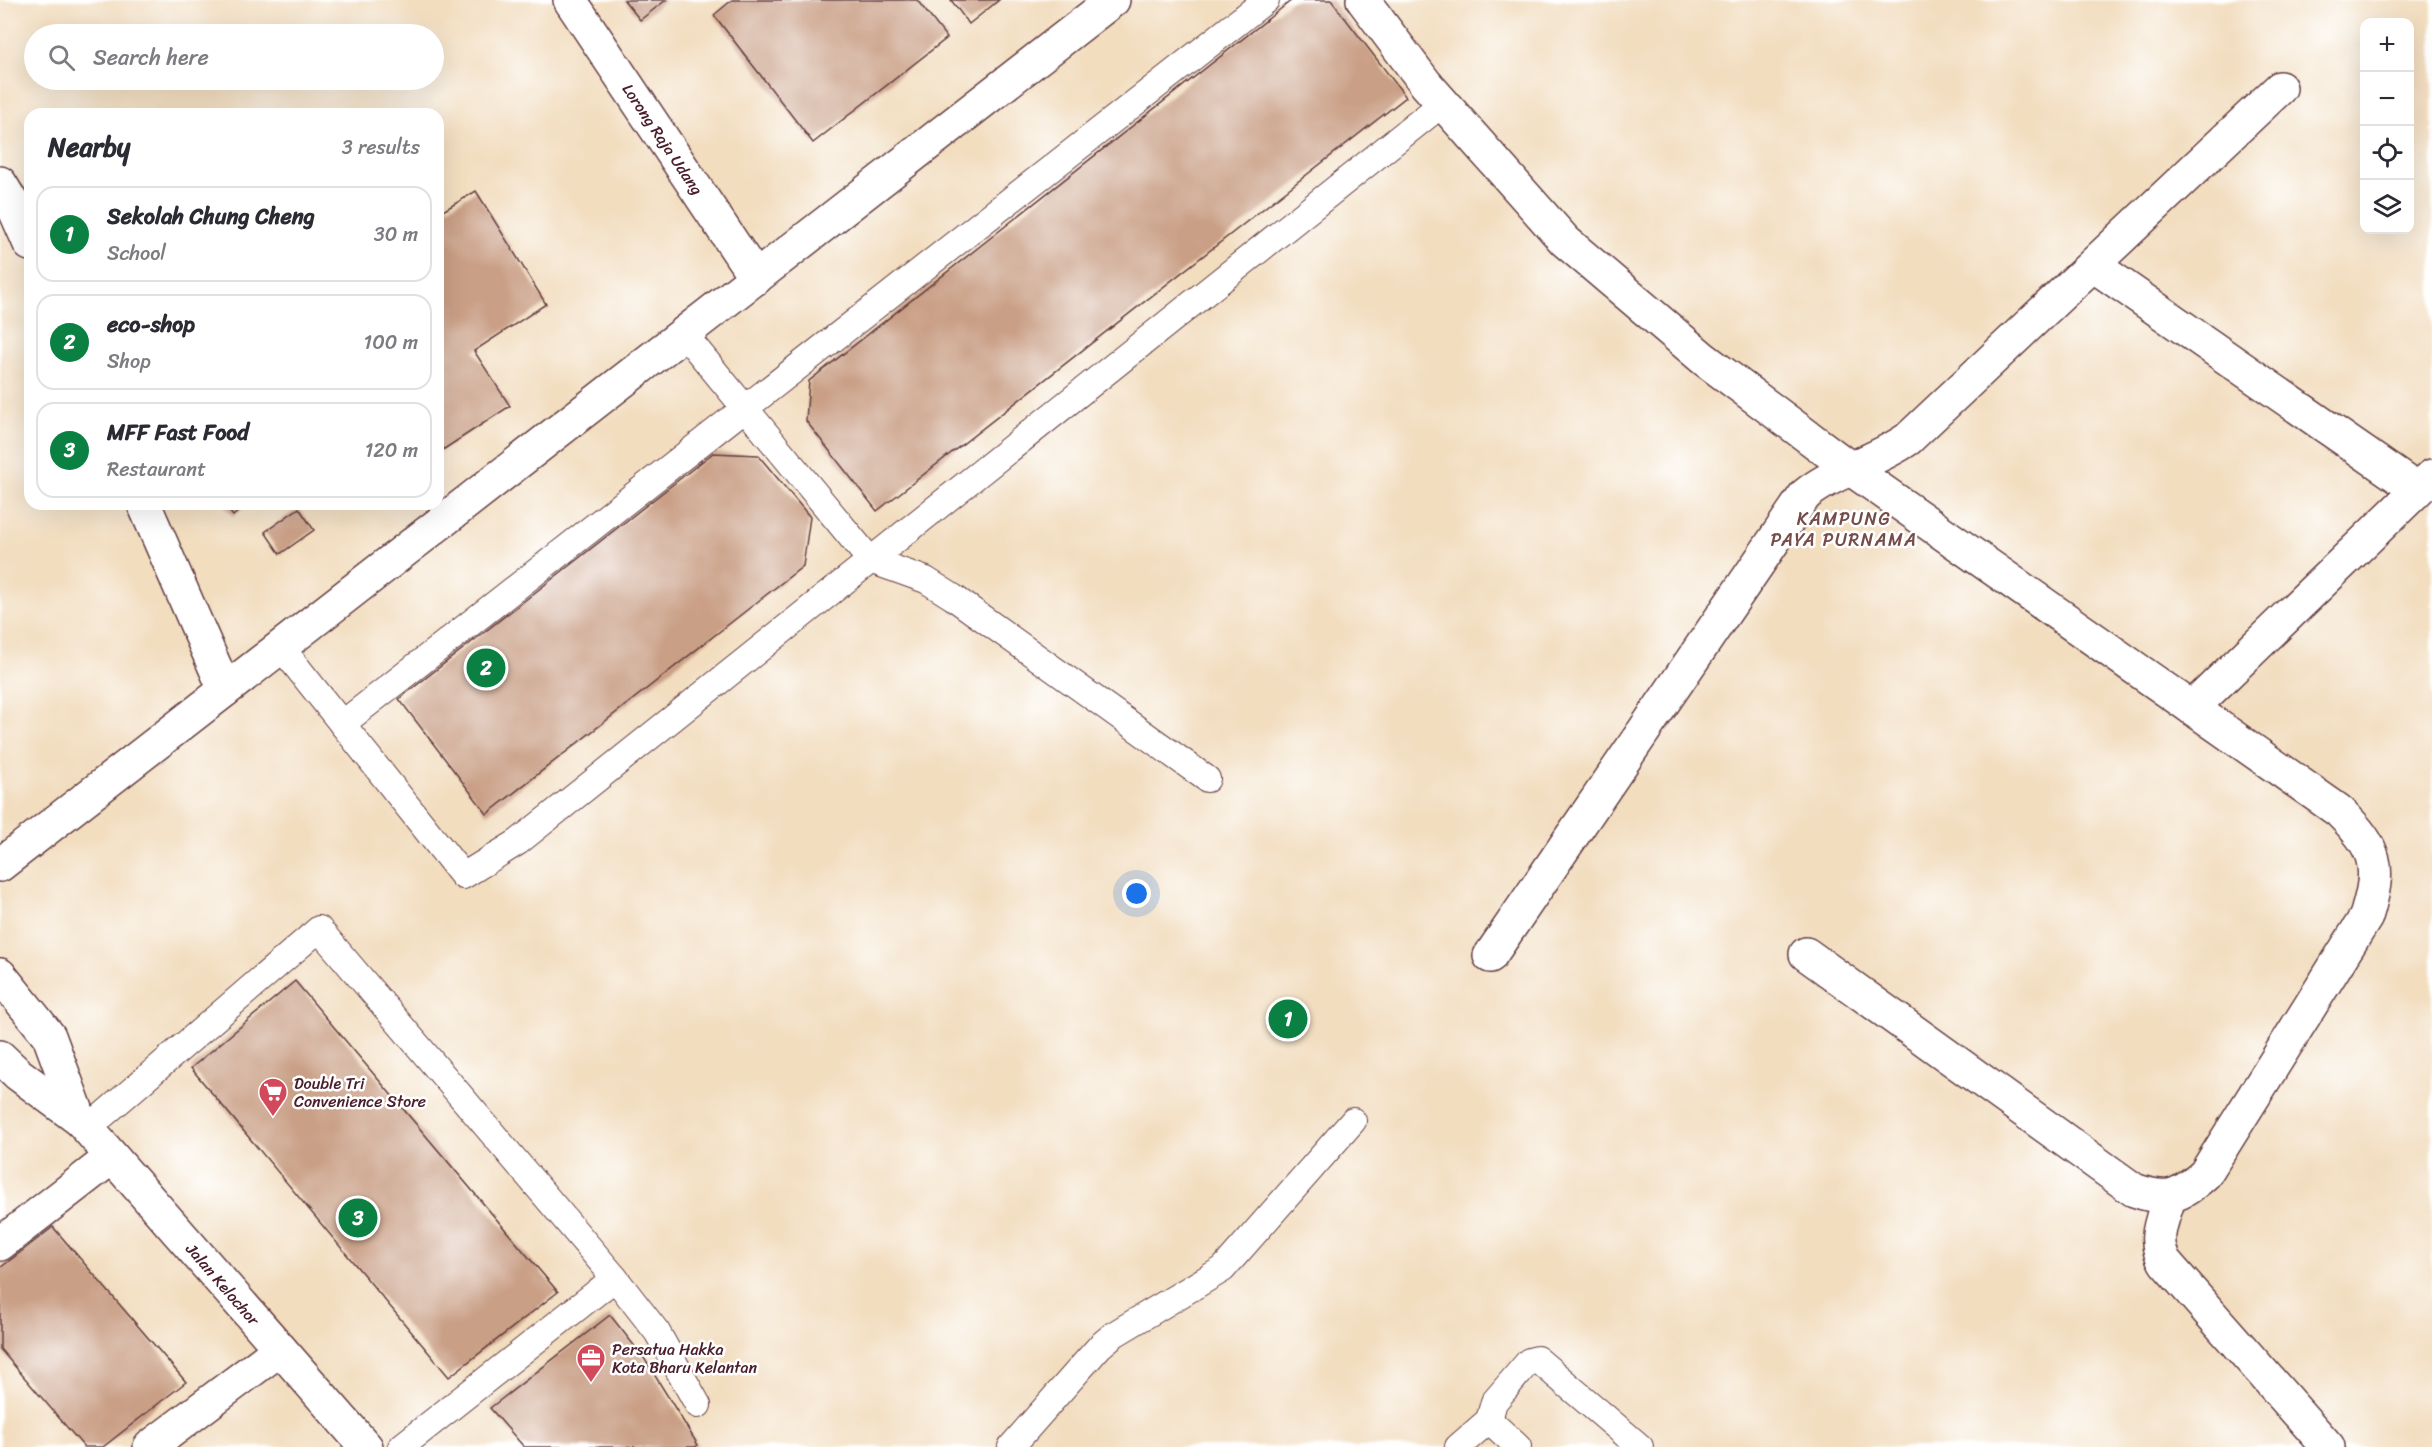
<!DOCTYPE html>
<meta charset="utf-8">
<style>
body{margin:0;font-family:Sriracha,sans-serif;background:#f7f7f7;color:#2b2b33}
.controls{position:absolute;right:18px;top:18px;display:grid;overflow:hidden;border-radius:12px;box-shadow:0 6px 24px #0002}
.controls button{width:54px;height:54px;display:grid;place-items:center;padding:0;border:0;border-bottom:2px solid #e1e1e2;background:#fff;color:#2b2b33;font:30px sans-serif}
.you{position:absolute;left:1137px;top:894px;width:21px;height:21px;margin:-15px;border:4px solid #fff;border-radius:50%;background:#1a73e8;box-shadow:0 0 0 9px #1a73e833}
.badge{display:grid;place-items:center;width:39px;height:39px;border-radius:50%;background:#0b8043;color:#fff;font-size:20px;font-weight:700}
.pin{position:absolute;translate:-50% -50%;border:3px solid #fff;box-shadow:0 2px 6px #0006}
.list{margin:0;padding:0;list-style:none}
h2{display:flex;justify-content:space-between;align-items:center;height:78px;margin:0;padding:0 24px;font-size:26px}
h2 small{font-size:20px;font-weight:400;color:#7c7c81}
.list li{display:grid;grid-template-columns:39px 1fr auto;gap:18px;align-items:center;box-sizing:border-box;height:96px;margin:0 12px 12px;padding:0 12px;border:2px solid #e1e1e2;border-radius:18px}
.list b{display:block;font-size:22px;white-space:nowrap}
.list p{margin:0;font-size:20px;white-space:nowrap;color:#7c7c81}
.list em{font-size:20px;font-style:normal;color:#7c7c81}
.icon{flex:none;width:33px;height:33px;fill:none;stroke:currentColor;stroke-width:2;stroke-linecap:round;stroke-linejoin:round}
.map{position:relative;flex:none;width:2432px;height:1447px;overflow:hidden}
.search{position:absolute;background:#fff;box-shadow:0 6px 24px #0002;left:24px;top:24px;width:420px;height:66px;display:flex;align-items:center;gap:15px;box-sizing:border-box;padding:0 21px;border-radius:33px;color:#7c7c81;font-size:22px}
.panel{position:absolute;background:#fff;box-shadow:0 6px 24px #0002;left:24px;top:108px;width:420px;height:402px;border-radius:18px}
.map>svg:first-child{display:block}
.building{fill:#c99f85}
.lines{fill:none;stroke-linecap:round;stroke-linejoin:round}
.lane-casing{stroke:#633c41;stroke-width:28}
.street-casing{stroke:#633c41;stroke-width:36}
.secondary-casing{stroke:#633c41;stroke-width:36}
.primary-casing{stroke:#633c41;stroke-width:36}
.lane{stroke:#fff;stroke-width:26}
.street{stroke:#fff;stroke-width:33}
.secondary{stroke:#fff;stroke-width:33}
.primary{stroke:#fff;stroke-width:33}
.labels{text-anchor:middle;stroke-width:5;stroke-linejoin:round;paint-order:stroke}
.street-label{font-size:16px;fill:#4a1f2b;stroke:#fff}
.poi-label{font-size:16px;fill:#4a1f2b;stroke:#fff;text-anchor:start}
.neighbourhood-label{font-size:18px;letter-spacing:1.5px;fill:#764c4a;stroke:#fff}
</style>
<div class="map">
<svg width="2432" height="1447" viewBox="0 0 2432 1447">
<rect width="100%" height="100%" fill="#fff"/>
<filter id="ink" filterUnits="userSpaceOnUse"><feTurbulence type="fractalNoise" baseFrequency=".0167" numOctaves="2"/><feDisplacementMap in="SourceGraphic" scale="12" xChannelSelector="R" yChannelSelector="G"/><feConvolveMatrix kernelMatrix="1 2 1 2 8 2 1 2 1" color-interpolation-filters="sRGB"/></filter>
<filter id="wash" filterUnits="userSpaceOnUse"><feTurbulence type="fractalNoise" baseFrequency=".008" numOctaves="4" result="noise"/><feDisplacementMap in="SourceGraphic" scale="24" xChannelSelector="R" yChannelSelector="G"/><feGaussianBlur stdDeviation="1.35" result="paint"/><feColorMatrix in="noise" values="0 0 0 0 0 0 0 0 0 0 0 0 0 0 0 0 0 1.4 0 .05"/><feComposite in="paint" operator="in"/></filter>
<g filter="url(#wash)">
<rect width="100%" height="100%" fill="#f2ddbf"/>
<g id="blocks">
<g class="building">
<path d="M624 0H666L640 20Z"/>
<path d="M732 0H917L947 38 813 143 714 15Z"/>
<path d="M951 0H999L969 24Z"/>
<path d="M1292 0H1331L1406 97 877 511 806 421 809 381Z"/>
<path d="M476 191 546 304 474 351 510 406 438 453V214Z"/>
<path d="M713 453 758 455 810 517 803 566 487 814 399 699Z"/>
<path d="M223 504H247L233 516Z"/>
<path d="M299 508 314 530 280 554 265 532Z"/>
<path d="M295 981 558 1292 449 1377 191 1068Z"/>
<path d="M53 1227 186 1382 103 1447H84L0 1349V1268Z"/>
<path d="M610 1315 644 1358 698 1445 695 1447H524L490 1408Z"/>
</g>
</g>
</g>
<g filter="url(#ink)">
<use href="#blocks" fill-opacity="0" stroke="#633c41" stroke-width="1.5"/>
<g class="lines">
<g class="lane-casing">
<g id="lane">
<path d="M684 334 870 560 926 580 953 597 1207 779"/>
<path d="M281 647 463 876 518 842 1443 103"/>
<path d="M342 724 1266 0"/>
<path d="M87 1129 319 929 615 1278 657 1332 698 1405"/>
<path d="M1489 1420 1518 1447"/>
<path d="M401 1447 615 1278"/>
<path d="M1011 1447 1100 1346 1113 1335 1223 1269 1353 1121"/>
<path d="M1458 1447 1489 1420 1494 1402 1529 1361 1537 1359 1640 1447"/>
</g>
</g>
<g class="street-casing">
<g id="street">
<path d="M570 0 756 278"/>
<path d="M1363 0 1426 84 1565 241 1704 359 1851 469 2339 811C2377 849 2382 865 2366 917L2205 1174C2179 1197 2168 1202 2134 1190L1806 954"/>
<path d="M0 183 11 201 30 244"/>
<path d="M2093 265 2416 489"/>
<path d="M144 504 225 690"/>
<path d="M2192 708 2432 476"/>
<path d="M1490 956 1805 495C1836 470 1875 462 1908 439L2280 88"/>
<path d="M2169 1198C2162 1222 2152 1239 2165 1262L2328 1447"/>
<path d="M0 1244 112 1157"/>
<path d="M150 1447 280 1349"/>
</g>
</g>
<g class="secondary-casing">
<g id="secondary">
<path d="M0 975 49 1036 80 1120"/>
<path d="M0 1057 18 1074 80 1120 366 1447"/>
</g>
</g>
<g class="primary-casing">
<path id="primary" d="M0 865 1113 0"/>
</g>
<use href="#lane" class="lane"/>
<use href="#street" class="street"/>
<use href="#secondary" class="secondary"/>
<use href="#primary" class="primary"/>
</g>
</g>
<defs>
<g id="supermarket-pin" transform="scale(1.5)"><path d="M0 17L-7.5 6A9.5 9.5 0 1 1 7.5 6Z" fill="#d1495b" stroke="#fff"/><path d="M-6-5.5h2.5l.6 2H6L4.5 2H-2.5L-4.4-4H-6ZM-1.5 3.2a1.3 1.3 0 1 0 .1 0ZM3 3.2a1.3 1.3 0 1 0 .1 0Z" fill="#fff"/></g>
<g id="office-pin" transform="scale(1.5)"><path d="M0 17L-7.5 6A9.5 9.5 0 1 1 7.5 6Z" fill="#d1495b" stroke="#fff"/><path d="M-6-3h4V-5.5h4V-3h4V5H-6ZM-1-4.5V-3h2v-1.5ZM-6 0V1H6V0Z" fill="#fff"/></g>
</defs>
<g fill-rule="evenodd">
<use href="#supermarket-pin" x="273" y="1092"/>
<use href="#office-pin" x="591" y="1358"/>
</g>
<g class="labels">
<g class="street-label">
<text transform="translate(663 139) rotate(56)" y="6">Lorong Raja Udang</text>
<text transform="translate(223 1284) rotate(49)" y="6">Jalan Kelochor</text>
</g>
<g class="poi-label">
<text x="294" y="1089">Double Tri<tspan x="294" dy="18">Convenience Store</tspan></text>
<text x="612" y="1355">Persatua Hakka<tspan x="612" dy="18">Kota Bharu Kelantan</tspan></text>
</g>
<g class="neighbourhood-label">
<text x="1844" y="525">KAMPUNG<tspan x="1844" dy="21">PAYA PURNAMA</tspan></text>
</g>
</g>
</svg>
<div class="controls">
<button>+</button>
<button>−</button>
<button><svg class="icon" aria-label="locate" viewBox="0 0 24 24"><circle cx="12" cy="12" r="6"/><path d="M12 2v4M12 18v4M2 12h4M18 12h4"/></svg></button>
<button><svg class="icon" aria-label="layers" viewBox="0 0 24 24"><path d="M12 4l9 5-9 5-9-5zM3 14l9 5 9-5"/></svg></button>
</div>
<div class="you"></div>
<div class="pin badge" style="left:1288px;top:1019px">1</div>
<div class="pin badge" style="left:486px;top:668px">2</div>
<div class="pin badge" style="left:358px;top:1218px">3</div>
<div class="search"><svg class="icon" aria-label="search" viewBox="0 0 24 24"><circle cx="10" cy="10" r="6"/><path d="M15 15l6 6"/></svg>Search here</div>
<section class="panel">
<h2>Nearby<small>3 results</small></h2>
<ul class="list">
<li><span class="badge">1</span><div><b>Sekolah Chung Cheng</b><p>School</p></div><em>30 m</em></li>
<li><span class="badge">2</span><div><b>eco-shop</b><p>Shop</p></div><em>100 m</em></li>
<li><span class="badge">3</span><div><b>MFF Fast Food</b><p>Restaurant</p></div><em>120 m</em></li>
</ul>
</section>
</div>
